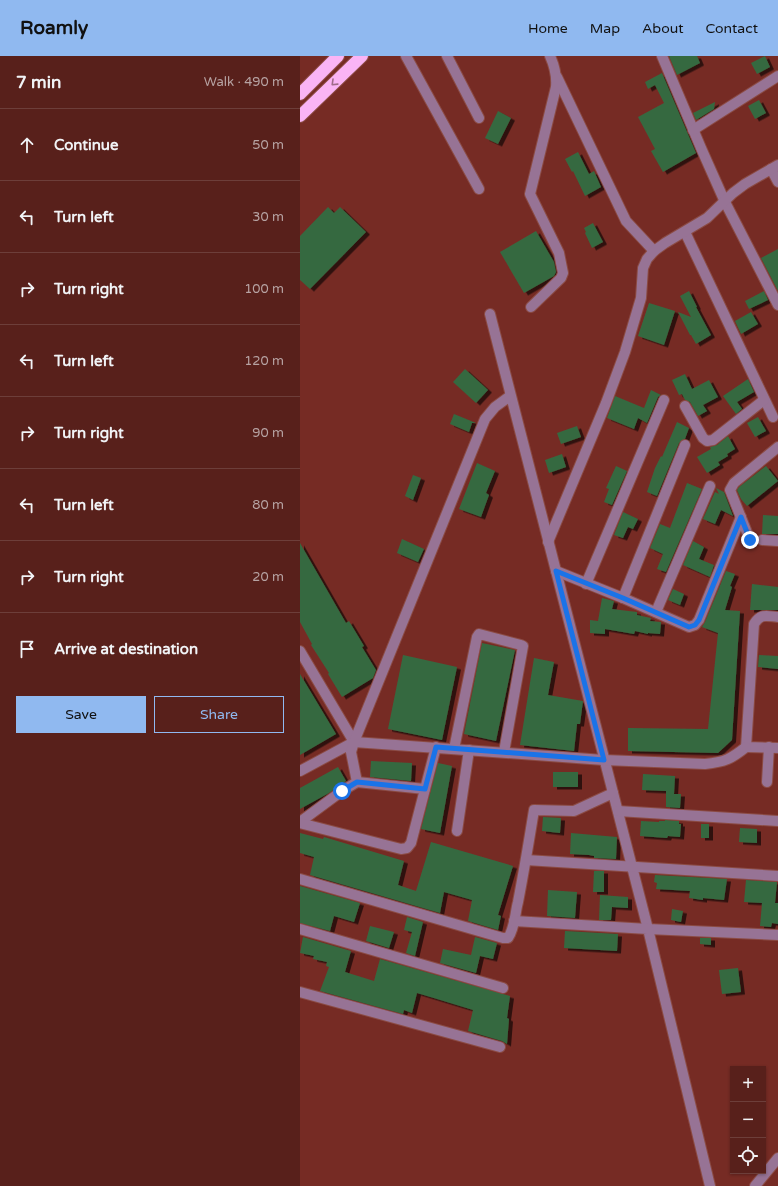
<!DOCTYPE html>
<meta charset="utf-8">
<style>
body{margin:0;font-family:"Varela Round",sans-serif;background:#5e2824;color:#f1f3f6}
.controls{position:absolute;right:12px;bottom:12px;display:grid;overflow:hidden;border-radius:0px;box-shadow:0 1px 3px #0004}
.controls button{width:36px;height:36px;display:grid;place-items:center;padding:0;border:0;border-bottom:1px solid #6d3e3a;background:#58201b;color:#f1f3f6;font:20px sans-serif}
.stop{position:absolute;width:12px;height:12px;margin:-9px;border:3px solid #1a73e8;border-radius:50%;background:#fff}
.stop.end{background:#1a73e8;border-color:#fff;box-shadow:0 1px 4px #0008}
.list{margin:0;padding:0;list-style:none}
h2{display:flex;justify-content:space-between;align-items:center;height:52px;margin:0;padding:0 16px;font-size:17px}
h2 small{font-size:13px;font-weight:400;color:#b7a3a3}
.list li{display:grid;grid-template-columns:26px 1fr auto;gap:12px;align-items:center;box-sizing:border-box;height:72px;padding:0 16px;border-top:1px solid #6d3e3a}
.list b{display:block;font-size:15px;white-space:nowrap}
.list em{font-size:13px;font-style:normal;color:#b7a3a3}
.actions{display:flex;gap:8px;padding:12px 16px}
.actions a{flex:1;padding:9px 0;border:1px solid #90b9f0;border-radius:0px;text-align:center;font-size:14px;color:#90b9f0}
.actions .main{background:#90b9f0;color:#111}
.icon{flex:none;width:22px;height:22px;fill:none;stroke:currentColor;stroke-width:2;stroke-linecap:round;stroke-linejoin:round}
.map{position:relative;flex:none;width:478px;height:1130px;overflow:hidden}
header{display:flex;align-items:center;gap:24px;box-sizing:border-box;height:56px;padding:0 20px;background:#90b9f0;color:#111}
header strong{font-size:19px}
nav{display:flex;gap:22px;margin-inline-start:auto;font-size:14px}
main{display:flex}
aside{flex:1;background:#58201b}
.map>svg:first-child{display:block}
.building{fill:#366940;filter:url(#shadow)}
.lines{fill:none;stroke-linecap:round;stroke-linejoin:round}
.minor-casing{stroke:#8b4b44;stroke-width:12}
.highway-casing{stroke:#8b4b44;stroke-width:14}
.minor{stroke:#977395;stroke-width:10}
.highway{stroke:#fab4f5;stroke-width:12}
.oneway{stroke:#9f6b8a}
.route{stroke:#1a73e8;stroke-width:5}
</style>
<header>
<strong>Roamly</strong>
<nav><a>Home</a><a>Map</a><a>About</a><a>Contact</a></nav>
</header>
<main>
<aside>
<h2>7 min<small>Walk · 490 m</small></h2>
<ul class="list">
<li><svg class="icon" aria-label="ahead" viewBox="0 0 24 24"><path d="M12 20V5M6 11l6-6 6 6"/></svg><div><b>Continue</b></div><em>50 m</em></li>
<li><svg class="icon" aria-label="left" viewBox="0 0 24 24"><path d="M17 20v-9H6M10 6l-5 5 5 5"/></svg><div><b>Turn left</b></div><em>30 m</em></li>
<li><svg class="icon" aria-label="right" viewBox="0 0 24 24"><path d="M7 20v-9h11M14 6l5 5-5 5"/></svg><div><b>Turn right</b></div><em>100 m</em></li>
<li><svg class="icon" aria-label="left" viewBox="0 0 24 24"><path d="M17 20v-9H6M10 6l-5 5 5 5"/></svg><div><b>Turn left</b></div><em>120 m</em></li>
<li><svg class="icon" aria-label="right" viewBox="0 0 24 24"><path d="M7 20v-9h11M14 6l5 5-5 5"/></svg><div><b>Turn right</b></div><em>90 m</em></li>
<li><svg class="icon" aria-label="left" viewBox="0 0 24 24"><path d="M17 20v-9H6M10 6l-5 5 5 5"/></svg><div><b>Turn left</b></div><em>80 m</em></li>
<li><svg class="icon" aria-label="right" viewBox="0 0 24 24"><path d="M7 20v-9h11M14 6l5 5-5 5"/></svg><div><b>Turn right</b></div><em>20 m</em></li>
<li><svg class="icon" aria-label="arrive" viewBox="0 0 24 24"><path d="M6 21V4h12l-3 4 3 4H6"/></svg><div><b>Arrive at destination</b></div></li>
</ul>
<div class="actions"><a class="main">Save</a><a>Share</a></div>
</aside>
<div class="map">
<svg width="478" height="1130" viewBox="0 0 478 1130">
<defs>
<filter id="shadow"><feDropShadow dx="4" dy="2.5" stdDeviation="0" flood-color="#0009"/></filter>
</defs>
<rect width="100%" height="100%" fill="#762b24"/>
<g class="building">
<path d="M369 0H397L400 7 377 19Z"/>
<path d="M465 0 470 11 457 18 451 7Z"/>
<path d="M362 17 396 97 363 116 351 95 355 93 338 61 364 47 355 29 348 33 345 26Z"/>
<path d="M459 44 466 57 455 63 448 50Z"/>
<path d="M415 46 414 53 396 64 393 57Z"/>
<path d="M198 55 211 62 198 88 185 82Z"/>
<path d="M278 96 289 118 294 115 301 131 285 140 273 115 272 116 265 103Z"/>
<path d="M28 151 34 157 40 151 66 176 10 233 0 224V180Z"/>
<path d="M293 167 303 186 292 192 285 177 286 176 284 172Z"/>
<path d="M236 175 254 206 256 216 254 220 224 237 200 196Z"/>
<path d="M478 193V235L461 202Z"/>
<path d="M389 235 397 251H396L411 279 396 288 391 279H390L378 256 391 261 380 240Z"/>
<path d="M464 235 468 244 449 253 445 245Z"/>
<path d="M349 247 375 255 364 289 338 280Z"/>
<path d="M451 256 458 268 441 278 435 265Z"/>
<path d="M165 313 188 334 176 347 153 326Z"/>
<path d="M385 318 392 333 409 324 418 341 403 349 407 355 398 360 390 346 385 344 382 338 379 339 372 324Z"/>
<path d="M448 323 454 336 437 346 442 353 436 358 423 340Z"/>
<path d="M351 334 361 339 358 341 347 367 338 362 334 373 307 362 315 340 344 352Z"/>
<path d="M154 358 176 367H172L169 376 150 368Z"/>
<path d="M458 361 466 375 455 381 447 367Z"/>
<path d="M377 366 389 372 385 383 379 387 357 440 347 436 355 412 361 400 362 401Z"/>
<path d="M277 370 281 381 261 388 257 377Z"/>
<path d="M428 380 435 393 427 398 428 400 418 406 420 409 407 417 397 401 411 393 410 391 417 389Z"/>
<path d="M262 398 266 411 249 417 245 404Z"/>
<path d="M177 407 195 415 186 437 189 439 181 461 159 453Z"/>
<path d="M316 410 327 415 312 449 304 446 309 433 306 432Z"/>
<path d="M466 410 478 425 447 450 441 443 437 434 439 431Z"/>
<path d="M113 419 121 422 113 444 105 440Z"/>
<path d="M387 427 402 433 366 516 357 513 363 498 350 492 360 468 370 472Z"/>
<path d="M416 432 424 436 433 460 421 454 415 468 403 463 415 436 419 438Z"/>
<path d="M323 456 338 463 333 473 328 471 323 482 314 479Z"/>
<path d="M463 459 478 460V478H462Z"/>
<path d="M102 483 124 493 118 506 97 497Z"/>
<path d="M393 485 404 491 399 503 414 509 410 521 383 509Z"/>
<path d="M0 487 46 567 49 565 64 590 62 591 76 614 73 622 42 641 28 618 29 617 11 589 12 588 0 566Z"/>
<path d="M426 515 435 518 430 530 432 531 425 554 440 555 432 684 418 697 328 695V672L408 673 418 577 402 571 405 566Z"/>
<path d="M452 528 478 531V554H450Z"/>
<path d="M373 533 384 538 380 549 368 544Z"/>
<path d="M302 542 314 545 312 553 337 556V559L351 562 350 565 361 566 360 578 348 577V578L335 575 334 578 305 573V578L290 577V564L298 565Z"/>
<path d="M182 587 215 594 196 685 164 678Z"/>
<path d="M103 599 157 611 142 684 88 673Z"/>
<path d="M459 599 478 600V613L458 611Z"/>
<path d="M234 602 254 606 248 639 283 645 280 668H277L274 695 220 689Z"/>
<path d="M0 618 36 678 0 699Z"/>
<path d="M71 705 112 707 111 725 70 721Z"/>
<path d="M138 707 152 710 140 777 121 773Z"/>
<path d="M38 711 46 725 29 737 0 753V732Z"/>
<rect x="253" y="716" width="25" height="15"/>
<path d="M343 718 375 720 374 738H381L380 752 366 751V735L342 734Z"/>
<path d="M243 761 261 762 260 777 242 775Z"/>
<path d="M365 764 379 765V768H381L380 781 368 780 367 782 340 780 341 765 359 766V765H365Z"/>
<rect x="401" y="768" width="8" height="14"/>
<path d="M440 772 457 773V787L439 786Z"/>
<path d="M0 777 23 783 24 781 104 805 98 829 116 835 131 786 213 810 198 859 201 860 198 874 168 865 172 844 144 836 140 857 10 819 14 801 0 797Z"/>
<path d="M271 777 317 781 316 803 294 802V800L289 799 270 798Z"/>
<path d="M294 815H304V836H293Z"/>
<path d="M355 819 427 823 424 844 403 842V844L389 842 390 835 356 833 357 827 354 826Z"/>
<path d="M446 824 477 826 475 847H478V868L472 867 471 871 460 870 462 847 444 846Z"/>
<path d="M0 830 60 847 54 866 34 860 30 875 0 867Z"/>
<path d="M248 834 277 836 275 862 247 860Z"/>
<path d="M300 839 328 841V852L312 851 311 864H299Z"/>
<path d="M372 853 383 855 381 866 371 864Z"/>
<path d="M107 861 123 866 115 900 106 897 112 876 104 874Z"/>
<path d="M70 870 94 876 89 892 66 885Z"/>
<path d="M265 875 318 878 317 895 264 892Z"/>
<path d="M3 881 51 895 45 916 58 920 74 925 80 903 210 940 207 962 209 963 207 988 202 985 168 975 173 954 137 943 117 937 112 957 104 954 103 958 20 935 29 911 26 910 27 906 13 903 14 900 0 897Z"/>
<path d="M175 881 197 887 193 903 180 900 176 917 140 907 143 893 171 899Z"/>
<path d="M400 882H411V889L400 888Z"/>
<path d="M438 912 441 936 422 938 419 914Z"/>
</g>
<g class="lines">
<g class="minor-casing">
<g id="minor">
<path d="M106 0 179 133"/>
<path d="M147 0 179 62"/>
<path d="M362 0 401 92 425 146 478 249"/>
<path d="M257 21 326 165 354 195"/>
<path d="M393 74 478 20"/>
<path d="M471 113 478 126"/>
<path d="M385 176 473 361"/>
<path d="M231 251 261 222 263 217 259 197 230 138 256 31C257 19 255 11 250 0"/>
<path d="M190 258 348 873 478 879"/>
<path d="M385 350 403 382 407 385 413 384 464 344"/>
<path d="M450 484 430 434 434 427 478 391"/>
<path d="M462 484 478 485"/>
<path d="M248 486 306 347 325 296 341 242 343 212 347 203 354 195 365 187 407 162 433 137 445 128 478 109"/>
<path d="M256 515 323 542 389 571 395 569 399 564 441 461"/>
<path d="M286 528 364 344"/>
<path d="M323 542 385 389"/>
<path d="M356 556 410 430"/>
<path d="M478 561C466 560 461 557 454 568L446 691 478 692"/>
<path d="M0 595 54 686 304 704 405 708C425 706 431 703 446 691"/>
<path d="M154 693 177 581 179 578 221 589 223 590 204 696"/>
<path d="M0 715 54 686"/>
<path d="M57 726 125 733"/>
<path d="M467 726 469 691"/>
<path d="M318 755 478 765"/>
<path d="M0 766 42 735 57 726 51 696 54 686 185 363 195 351 210 340"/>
<path d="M0 767 101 793 107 792 111 787 136 691"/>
<path d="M157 775 169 694"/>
<path d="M226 804 478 820"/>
<path d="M0 823 203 882H208C215 872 215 857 218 846 224 815 229 785 234 754L274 755 313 737"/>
<path d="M214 865 348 873 410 1130"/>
<path d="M0 873 203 932"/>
<path d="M0 936 200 991"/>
<path d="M455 1130 478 1102"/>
</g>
</g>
<g class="highway-casing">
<g id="highway">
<path d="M0 38 38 0"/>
<path d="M0 60 62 0"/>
</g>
</g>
<use href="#minor" class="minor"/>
<use href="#highway" class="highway"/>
</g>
<defs><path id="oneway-chevron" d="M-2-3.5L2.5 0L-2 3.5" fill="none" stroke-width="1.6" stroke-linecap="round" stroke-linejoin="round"/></defs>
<use class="oneway" href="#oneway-chevron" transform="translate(34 27) rotate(136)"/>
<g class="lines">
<path class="route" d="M42 735 57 726 125 733 136 691 304 704 256 515 323 542 389 571 395 569 399 564 441 461 450 484"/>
</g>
</svg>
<div class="controls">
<button>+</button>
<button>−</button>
<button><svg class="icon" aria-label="locate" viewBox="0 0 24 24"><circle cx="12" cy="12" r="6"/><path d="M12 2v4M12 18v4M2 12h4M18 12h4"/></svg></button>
</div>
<div class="stop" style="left:42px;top:735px"></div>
<div class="stop end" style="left:450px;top:484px"></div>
</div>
</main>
